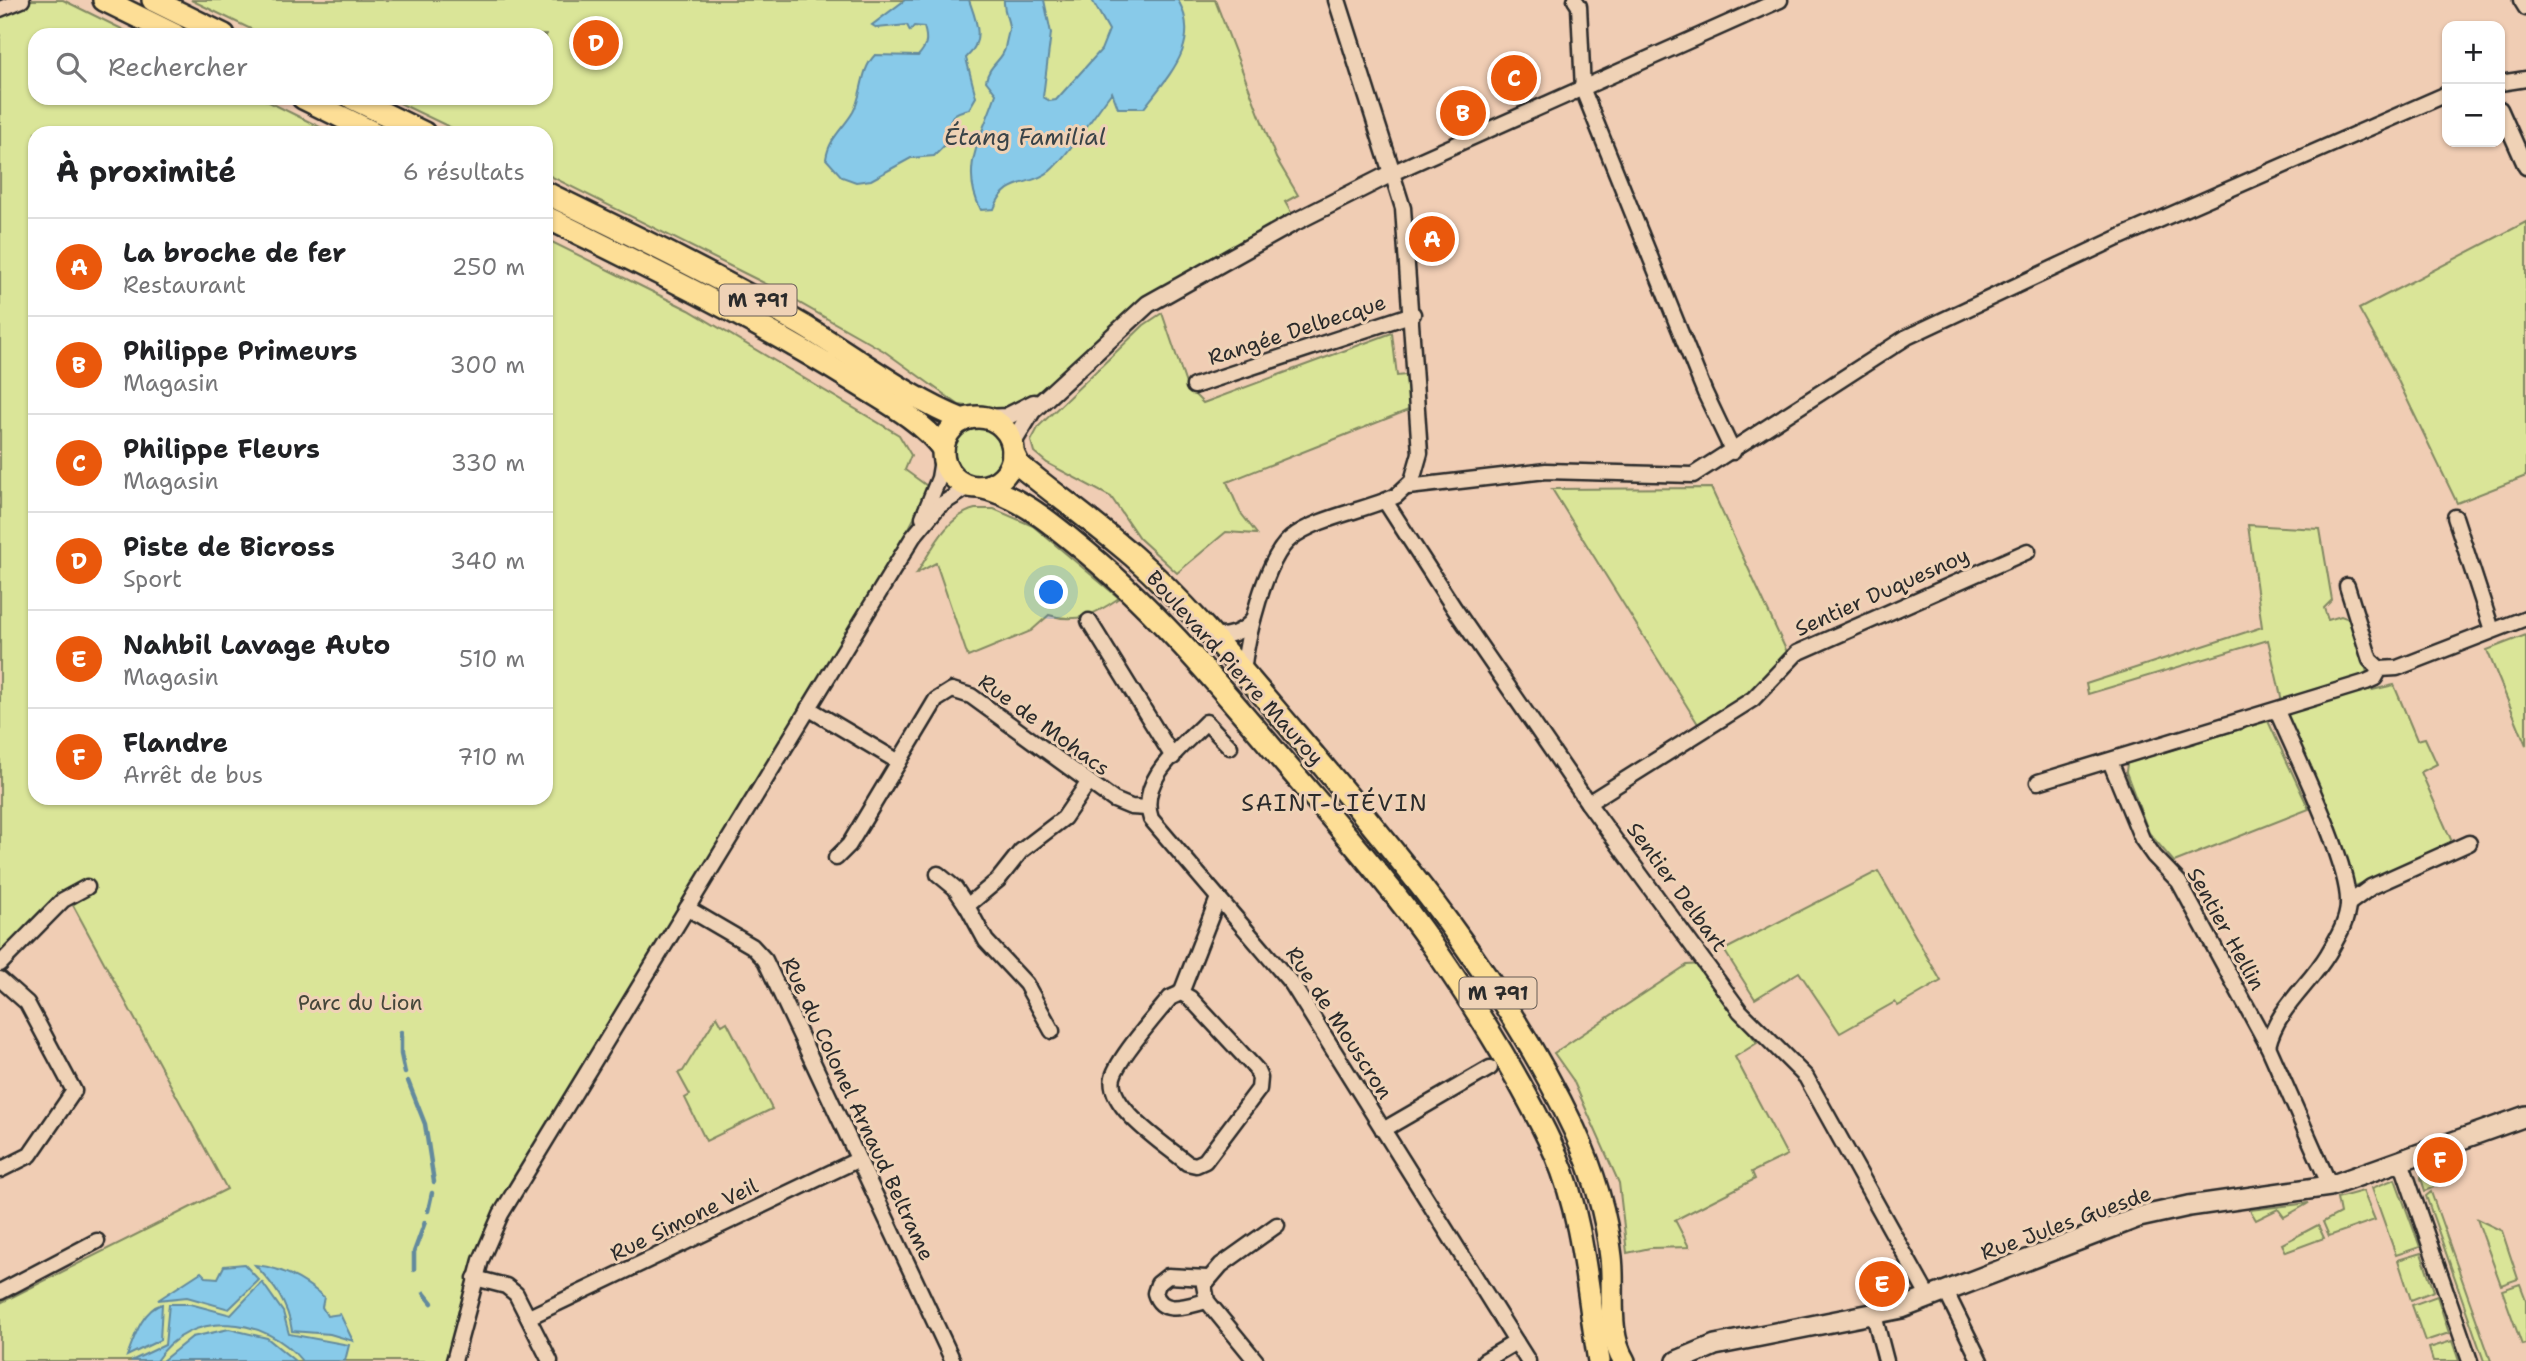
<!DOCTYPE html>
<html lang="fr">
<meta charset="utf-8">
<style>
body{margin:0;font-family:"Shantell Sans",sans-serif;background:#f6f6f6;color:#202124}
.controls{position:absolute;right:21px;top:21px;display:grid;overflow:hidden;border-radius:14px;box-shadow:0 2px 5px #0004}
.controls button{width:63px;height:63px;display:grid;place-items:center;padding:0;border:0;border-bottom:2px solid #e0e0e0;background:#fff;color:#202124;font:35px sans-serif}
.you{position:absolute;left:1052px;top:593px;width:24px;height:24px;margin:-18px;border:5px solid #fff;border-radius:50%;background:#1a73e8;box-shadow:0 0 0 10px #1a73e833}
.badge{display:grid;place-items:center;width:46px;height:46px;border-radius:50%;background:#ea580c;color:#fff;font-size:23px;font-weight:700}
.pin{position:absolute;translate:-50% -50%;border:4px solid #fff;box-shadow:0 2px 7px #0006}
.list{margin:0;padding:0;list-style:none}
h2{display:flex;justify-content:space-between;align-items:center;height:91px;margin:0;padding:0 28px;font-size:30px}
h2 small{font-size:23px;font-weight:400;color:#757577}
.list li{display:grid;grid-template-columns:46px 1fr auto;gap:21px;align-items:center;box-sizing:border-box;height:98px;padding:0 28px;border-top:2px solid #e0e0e0}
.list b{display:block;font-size:26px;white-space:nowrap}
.list p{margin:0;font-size:23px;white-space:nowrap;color:#757577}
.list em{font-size:23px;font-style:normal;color:#757577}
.icon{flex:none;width:38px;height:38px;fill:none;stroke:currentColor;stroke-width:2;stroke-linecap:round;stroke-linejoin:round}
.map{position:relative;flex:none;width:2526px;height:1361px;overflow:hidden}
.search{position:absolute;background:#fff;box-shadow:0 2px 5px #0004;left:28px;top:28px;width:525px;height:77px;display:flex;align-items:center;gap:18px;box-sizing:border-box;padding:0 24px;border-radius:21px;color:#757577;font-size:26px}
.panel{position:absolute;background:#fff;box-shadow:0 2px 5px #0004;left:28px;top:126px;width:525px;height:679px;border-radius:21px}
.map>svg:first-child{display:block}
.green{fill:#dae598;stroke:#828862;stroke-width:2}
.water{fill:#88cae9;stroke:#638a9d;stroke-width:2}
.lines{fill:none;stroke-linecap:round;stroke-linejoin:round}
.stream{stroke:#638a9d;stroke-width:4.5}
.minor-casing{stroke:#2b2b2b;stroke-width:19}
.tertiary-casing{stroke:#2b2b2b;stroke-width:21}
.secondary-casing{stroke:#2b2b2b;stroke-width:24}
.primary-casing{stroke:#2b2b2b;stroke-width:26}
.minor{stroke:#efd2b6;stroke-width:14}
.tertiary{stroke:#efd2b6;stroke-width:16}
.secondary{stroke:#efd2b6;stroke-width:19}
.primary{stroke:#fdde96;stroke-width:21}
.labels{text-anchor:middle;stroke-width:6;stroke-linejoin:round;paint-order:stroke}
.shield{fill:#efd2b6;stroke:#665d55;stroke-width:2}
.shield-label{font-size:19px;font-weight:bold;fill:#2b2b2b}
.street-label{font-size:21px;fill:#2b2b2b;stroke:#efd2b6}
.park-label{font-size:21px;fill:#45473b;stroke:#efd2b6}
.water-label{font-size:23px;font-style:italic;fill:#394348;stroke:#efd2b6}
.neighbourhood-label{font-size:23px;letter-spacing:2px;fill:#2b2b2b;stroke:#efd2b6}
</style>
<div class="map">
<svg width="2526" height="1361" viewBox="0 0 2526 1361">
<rect width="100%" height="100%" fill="#f0cdb4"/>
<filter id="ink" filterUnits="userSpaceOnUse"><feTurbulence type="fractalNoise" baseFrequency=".0143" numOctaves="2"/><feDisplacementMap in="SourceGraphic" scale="14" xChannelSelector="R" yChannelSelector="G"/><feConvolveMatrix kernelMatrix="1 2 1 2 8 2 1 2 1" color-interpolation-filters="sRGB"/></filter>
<g filter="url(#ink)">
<g class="green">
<path d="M0 0H63L134 35H35V98H261L332 133H35V798H546V239L689 310 899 435 911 455 905 470 930 488 899 547 572 1082 494 1215 476 1253 446 1361H2L0 1358V1303L227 1189 67 894 0 954Z"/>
<path d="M191 0H1215L1276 158 1298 195 1285 202 1292 214 1178 277 1128 310 1063 373 1021 405 998 410 959 405 884 351 764 283 546 174V133H462L389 98H546V35H263Z"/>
<path d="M2526 222V476L2457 503 2391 366 2359 309Z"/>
<path d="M1162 313 1187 387 1203 403 1392 333 1397 376 1406 375 1411 409 1227 482 1240 512 1257 534 1226 532 1177 573 1139 538 1111 497 1047 463 1034 452 1031 441 1039 426 1144 325Z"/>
<circle cx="978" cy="452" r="26"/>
<path d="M1711 488 1787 652C1767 686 1731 705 1698 724L1552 489Z"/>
<path d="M975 509H994L1033 526 1119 598C1096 614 1077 624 1049 615L1031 631 968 657 936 563 917 573C932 549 947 516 975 509Z"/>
<path d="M2248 525 2320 529 2332 600 2324 608 2328 620 2341 616 2352 620 2372 690 2394 685 2417 740 2425 738 2437 764 2421 772 2453 844 2353 887 2282 701 2268 640 2088 694 2086 684 2262 627Z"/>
<path d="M2526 635V745L2487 650Z"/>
<path d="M2268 721 2309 809 2174 862 2149 833 2126 772 2127 763Z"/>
<path d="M1878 871 1941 981 1898 1006 1895 1002 1840 1033 1799 972 1755 999 1724 950Z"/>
<path d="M1702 964 1757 1043 1735 1057 1787 1155 1752 1172 1755 1179 1675 1220 1689 1247 1650 1248 1627 1253 1619 1183 1573 1080 1554 1053 1687 965Z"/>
<path d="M717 1016 722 1025 727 1022 772 1109 706 1141 685 1098 690 1095 678 1073 683 1071Z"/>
<path d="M2442 1162 2450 1165 2455 1178 2425 1191 2421 1178 2423 1170Z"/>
<path d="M2395 1179 2420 1247 2396 1255 2372 1188Z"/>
<path d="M2363 1191 2375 1220 2329 1236 2323 1222 2340 1213 2337 1198Z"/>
<path d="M2431 1192 2491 1361H2484L2426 1196Z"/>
<path d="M2309 1203 2284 1217 2278 1209 2256 1220 2250 1210Z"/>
<path d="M2477 1219 2502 1231 2518 1279 2501 1285Z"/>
<path d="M2318 1225 2324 1238 2286 1252 2282 1244Z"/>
<path d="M2421 1253 2434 1291 2411 1300 2398 1260Z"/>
<path d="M2520 1284 2526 1300V1344L2522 1345 2502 1290Z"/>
<path d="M2437 1296 2449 1333 2425 1341 2412 1305Z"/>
<path d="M2452 1341 2459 1361H2433L2429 1348Z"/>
</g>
<g class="water">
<path d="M905 0H969C977 23 985 40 966 58L976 97 969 109C942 115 954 123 946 143 944 147 938 152 934 156L911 158 871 180 856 182 842 177 826 159C829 138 843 129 853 112 863 94 860 70 875 55L918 56C927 46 928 40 924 27L914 26 910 31 907 25 877 28 872 25Z"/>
<path d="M1004 0H1044L1051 33 1043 97 1050 101 1056 100 1101 50 1109 30 1092 0H1178C1202 43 1169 75 1144 108H1118L1112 92C1096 112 1068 156 1050 171 1029 188 1006 176 994 209L981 210C959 168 982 136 996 94L986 81C989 64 1003 60 1005 48 1006 41 1009 33 1009 27 1008 17 1003 11 1004 0Z"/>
<path d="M244 1264 259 1280 229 1309 187 1297 158 1300 201 1272 206 1277 218 1278 224 1266Z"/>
<path d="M255 1265C281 1267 304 1280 324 1297L322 1307 327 1316 340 1314 353 1341 330 1334 292 1331C288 1303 274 1285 255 1265Z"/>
<path d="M262 1282 283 1312 289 1334 349 1345 345 1361H302C266 1316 190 1308 156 1361H131L165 1345 169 1304H190L231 1315Z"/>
<path d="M162 1304 160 1340 127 1356C134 1338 142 1310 162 1304Z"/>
<path d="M229 1329 267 1338 295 1361H162L192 1337Z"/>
</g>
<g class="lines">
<g class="stream">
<path d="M401 1032V1054L405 1073"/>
<path d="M408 1081 425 1124 434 1182"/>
<path d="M428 1211 432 1193"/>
<path d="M414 1270V1252L425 1222"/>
<path d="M424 1293 432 1303"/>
</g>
<g class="minor-casing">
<g id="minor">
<path d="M1575 0 1579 6 1583 90 1705 393 1733 452"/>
<path d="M2521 0 2526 8"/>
<path d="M0 9 22 0"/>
<path d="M2500 83 2526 79"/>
<path d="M2500 109 2526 167"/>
<path d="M1194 386 1413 314"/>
<path d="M1408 487 1546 471 1693 475 1907 337 2120 237 2447 94"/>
<path d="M1385 501 1454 608 1588 803 1740 1011 1806 1077 1929 1298"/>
<path d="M923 517 939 478 943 454"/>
<path d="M2455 517 2492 630"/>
<path d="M2347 586 2370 660 2380 669"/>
<path d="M1089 621 1173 757"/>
<path d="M1212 636C1229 637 1242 633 1253 620"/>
<path d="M1243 673C1246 641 1265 558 1291 538 1318 517 1364 511 1396 496L1412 481 1420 453 1403 208 1392 173 1780 0"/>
<path d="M808 708 899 762"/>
<path d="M1230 747 1206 722C1182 747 1137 779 1151 819L1292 984 1528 1361"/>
<path d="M2110 761 2142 839 2154 856 2179 882 2268 1046 2330 1186"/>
<path d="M2038 782 2366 682 2375 678 2380 669 2397 668 2526 618"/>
<path d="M1588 803 1753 699 1797 653 2028 551"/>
<path d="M836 858 849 845 936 700 952 690 971 696 1114 800 1131 807 1148 808"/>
<path d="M938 874 955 888 967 906 998 880 1021 851 1064 818 1088 783"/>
<path d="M2348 904 2371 887 2469 843"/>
<path d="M967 906 986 941 1026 984 1052 1031"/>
<path d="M687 908 752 946 765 960 953 1361"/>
<path d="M0 964 63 900 87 887"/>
<path d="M0 979 27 1003 74 1091 30 1155 0 1170"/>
<path d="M1181 993 1190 998 1256 1069 1260 1078 1259 1089 1205 1161 1196 1165 1187 1163C1166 1145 1106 1107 1113 1077 1118 1058 1156 1015 1170 998L1181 993 1218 898"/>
<path d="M2268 1046C2277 1008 2309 986 2328 954 2337 938 2347 923 2348 905 2351 866 2294 751 2277 711"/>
<path d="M1383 1130 1490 1068"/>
<path d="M2401 1161 2470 1361"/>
<path d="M475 1278 506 1286 516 1294 550 1361"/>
<path d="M0 1292 97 1241"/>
<path d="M1946 1292 1980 1361"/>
<path d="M1207 1301C1189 1305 1162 1317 1155 1293L1158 1284 1168 1276 1207 1278"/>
<path d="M1874 1315 1886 1361"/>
<path d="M529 1317 857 1160"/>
<path d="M454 1361 481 1260 501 1214 913 537 939 506 970 486"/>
<path d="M1256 1361 1207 1301 1204 1285 1221 1265 1277 1225"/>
<path d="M1484 1361 1516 1342"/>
</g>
</g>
<g class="tertiary-casing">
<g id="tertiary">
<path d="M985 418 1006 417 1034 403"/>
<path d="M1012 444 1032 411 1148 304 1291 224 1392 173 1337 0"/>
</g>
</g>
<g class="secondary-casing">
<path id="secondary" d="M1677 1361 1715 1345 1902 1308 2139 1217 2189 1206 2330 1186 2526 1116"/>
</g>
<g class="primary-casing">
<g id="primary">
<path d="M104 0 175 35"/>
<path d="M153 0 224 35"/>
<path d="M303 98 374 133"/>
<path d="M352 98 424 133"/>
<path d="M546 193C632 235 719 277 802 325 855 356 907 398 963 420"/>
<path d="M546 217C650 269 755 319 853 381 883 400 922 420 943 449"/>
<circle cx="978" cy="452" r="35"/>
<path d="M1013 453 1019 465C1057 496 1096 524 1133 556 1193 609 1243 672 1295 733 1400 856 1504 981 1574 1129 1593 1170 1606 1212 1611 1257 1615 1290 1606 1332 1624 1361"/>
<path d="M979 487C1015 494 1046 519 1074 542 1156 608 1221 688 1288 767 1339 827 1391 885 1435 949 1480 1014 1523 1083 1556 1155 1584 1220 1587 1292 1599 1361"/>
</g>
</g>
<use href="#minor" class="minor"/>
<use href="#tertiary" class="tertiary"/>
<use href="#secondary" class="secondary"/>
<use href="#primary" class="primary"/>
</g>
</g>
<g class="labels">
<g class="shield">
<rect x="719.5" y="284.5" width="77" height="31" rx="5"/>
<rect x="1459.5" y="977.5" width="77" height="31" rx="5"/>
</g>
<g class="shield-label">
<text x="758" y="307">M 791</text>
<text x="1498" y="1000">M 791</text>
</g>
<g class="street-label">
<text transform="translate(1297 330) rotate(-18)" y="7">Rangée Delbecque</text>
<text transform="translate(1882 592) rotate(-24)" y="7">Sentier Duquesnoy</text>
<text transform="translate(1235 668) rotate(48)" y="7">Boulevard Pierre Mauroy</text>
<text transform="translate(1044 725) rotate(36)" y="7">Rue de Mohacs</text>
<text transform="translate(1677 887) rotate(54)" y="7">Sentier Delbart</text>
<text transform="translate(2226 929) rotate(61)" y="7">Sentier Hellin</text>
<text transform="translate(1339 1023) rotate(57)" y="7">Rue de Mouscron</text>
<text transform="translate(858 1109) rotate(65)" y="7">Rue du Colonel Arnaud Beltrame</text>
<text transform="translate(684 1220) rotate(-26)" y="7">Rue Simone Veil</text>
<text transform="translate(2066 1223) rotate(-20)" y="7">Rue Jules Guesde</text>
</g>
<g class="park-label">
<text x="360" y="1010">Parc du Lion</text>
</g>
<g class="water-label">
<text x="1025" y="145">Étang Familial</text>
</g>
<g class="neighbourhood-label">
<text x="1335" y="811">SAINT-LIÉVIN</text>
</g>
</g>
</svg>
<div class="controls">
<button>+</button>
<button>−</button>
</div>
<div class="you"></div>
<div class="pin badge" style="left:1432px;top:239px">A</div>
<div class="pin badge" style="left:1463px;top:113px">B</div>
<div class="pin badge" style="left:1514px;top:78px">C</div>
<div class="pin badge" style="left:596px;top:43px">D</div>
<div class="pin badge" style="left:1882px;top:1284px">E</div>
<div class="pin badge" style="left:2440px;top:1160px">F</div>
<div class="search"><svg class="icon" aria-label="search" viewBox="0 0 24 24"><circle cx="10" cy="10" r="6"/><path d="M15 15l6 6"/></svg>Rechercher</div>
<section class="panel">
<h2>À proximité<small>6 résultats</small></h2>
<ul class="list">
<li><span class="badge">A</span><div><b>La broche de fer</b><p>Restaurant</p></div><em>250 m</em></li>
<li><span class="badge">B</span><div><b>Philippe Primeurs</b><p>Magasin</p></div><em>300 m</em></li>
<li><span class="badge">C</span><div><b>Philippe Fleurs</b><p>Magasin</p></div><em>330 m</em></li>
<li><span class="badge">D</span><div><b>Piste de Bicross</b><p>Sport</p></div><em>340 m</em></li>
<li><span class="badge">E</span><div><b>Nahbil Lavage Auto</b><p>Magasin</p></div><em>510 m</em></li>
<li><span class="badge">F</span><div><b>Flandre</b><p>Arrêt de bus</p></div><em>710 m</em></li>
</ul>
</section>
</div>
